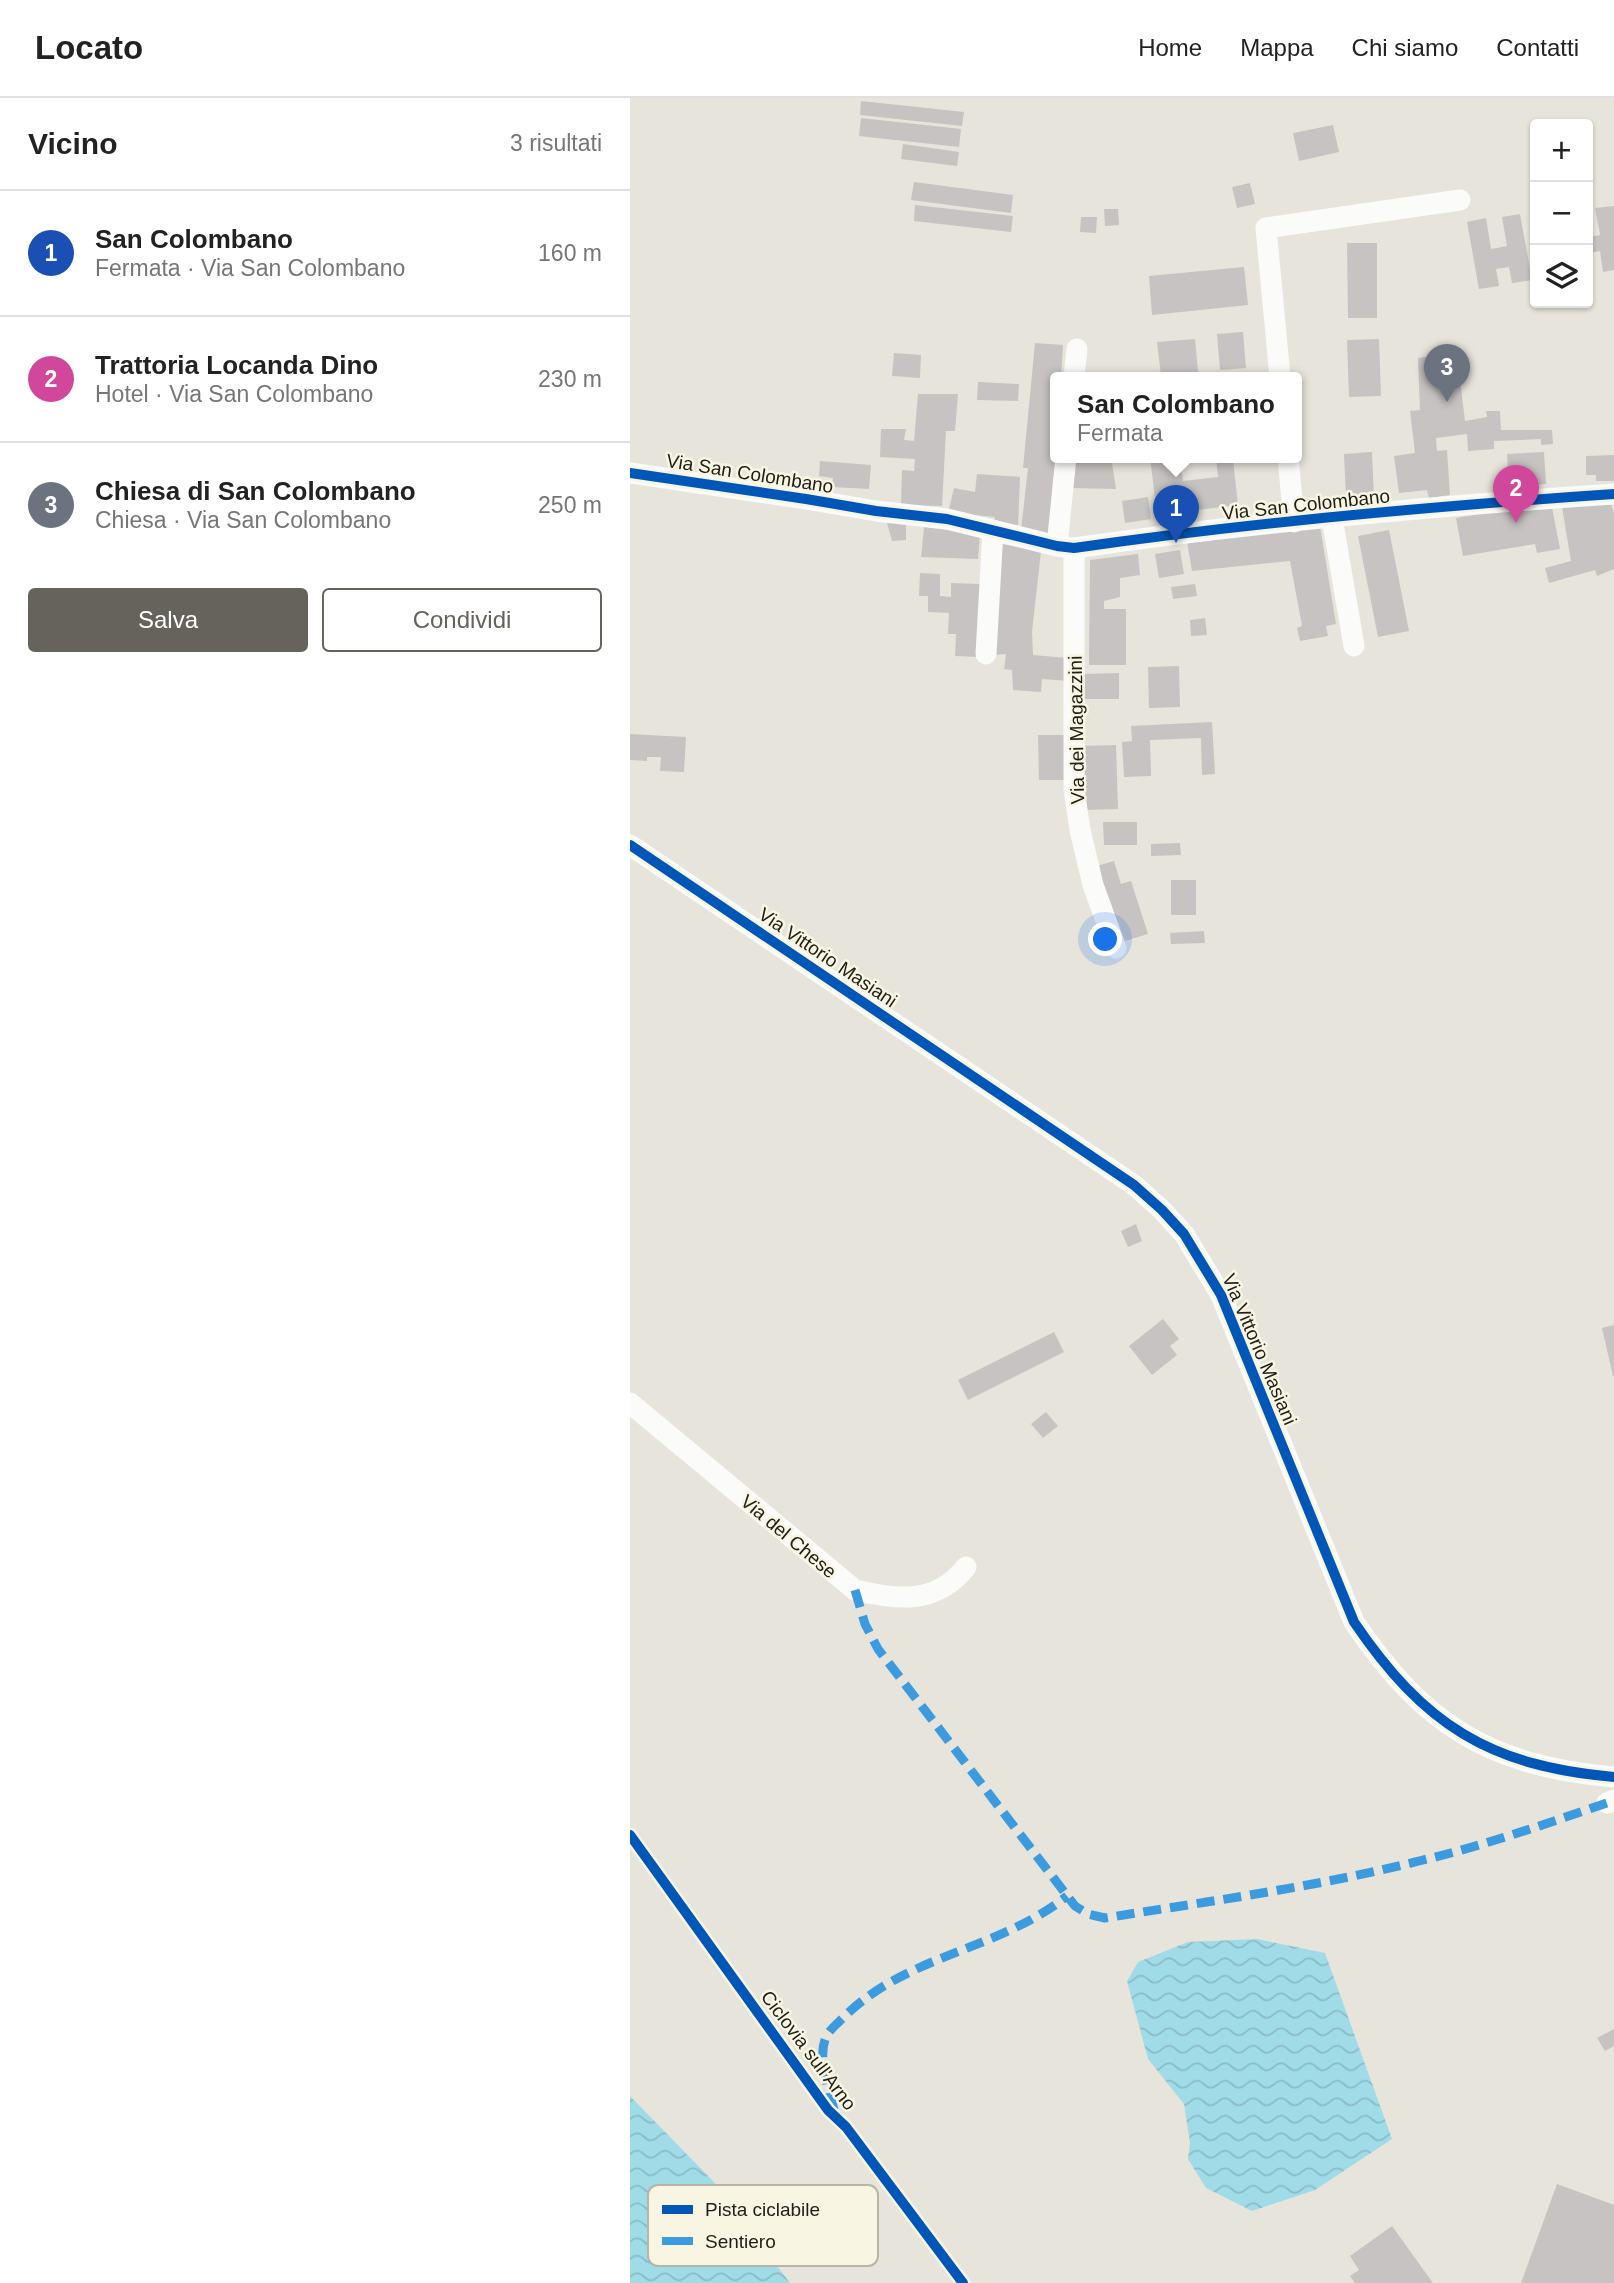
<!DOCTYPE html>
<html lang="it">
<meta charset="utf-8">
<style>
body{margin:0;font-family:Arial,sans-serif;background:#f6f6f6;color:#222}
.controls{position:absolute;right:21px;top:21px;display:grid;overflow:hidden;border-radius:7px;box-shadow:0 2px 5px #0004}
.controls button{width:63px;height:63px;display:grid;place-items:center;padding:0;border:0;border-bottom:2px solid #e0e0e0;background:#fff;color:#222;font:35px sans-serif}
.you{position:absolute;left:476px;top:842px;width:24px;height:24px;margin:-18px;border:5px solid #fff;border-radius:50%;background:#1a73e8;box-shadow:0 0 0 10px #1a73e833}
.badge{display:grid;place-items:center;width:46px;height:46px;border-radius:50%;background:#65635c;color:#fff;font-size:23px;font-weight:700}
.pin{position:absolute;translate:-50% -58px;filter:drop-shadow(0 2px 4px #0008)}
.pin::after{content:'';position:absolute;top:37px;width:24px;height:21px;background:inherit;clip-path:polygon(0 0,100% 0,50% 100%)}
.popup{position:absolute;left:420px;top:274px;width:252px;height:91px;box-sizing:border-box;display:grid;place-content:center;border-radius:7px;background:#fff;filter:drop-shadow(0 2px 5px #0005);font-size:23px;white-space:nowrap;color:#767676}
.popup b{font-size:26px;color:#222}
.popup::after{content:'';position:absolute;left:50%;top:100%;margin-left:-14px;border:14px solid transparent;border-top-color:#fff}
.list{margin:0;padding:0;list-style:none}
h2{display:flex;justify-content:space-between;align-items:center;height:91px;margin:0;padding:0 28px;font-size:30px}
h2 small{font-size:23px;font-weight:400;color:#767676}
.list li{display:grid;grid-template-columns:46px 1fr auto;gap:21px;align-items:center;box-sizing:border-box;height:126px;padding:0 28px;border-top:2px solid #e0e0e0}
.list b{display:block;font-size:26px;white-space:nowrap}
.list p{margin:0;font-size:23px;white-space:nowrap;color:#767676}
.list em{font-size:23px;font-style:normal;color:#767676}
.actions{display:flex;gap:14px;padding:21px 28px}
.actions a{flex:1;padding:16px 0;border:2px solid #65635c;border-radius:7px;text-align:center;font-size:24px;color:#65635c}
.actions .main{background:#65635c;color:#fff}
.icon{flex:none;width:38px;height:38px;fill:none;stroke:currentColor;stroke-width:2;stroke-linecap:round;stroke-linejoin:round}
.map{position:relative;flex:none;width:984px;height:2185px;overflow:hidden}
header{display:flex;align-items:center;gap:42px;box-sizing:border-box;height:98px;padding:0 35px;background:#fff;border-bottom:2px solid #e0e0e0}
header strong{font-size:33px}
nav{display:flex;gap:38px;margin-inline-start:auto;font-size:24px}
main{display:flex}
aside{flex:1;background:#fff}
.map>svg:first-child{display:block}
.water{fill:url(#water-waves)}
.building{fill:#c7c3c2}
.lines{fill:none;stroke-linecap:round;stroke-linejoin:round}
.minor{stroke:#fbfbfa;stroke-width:21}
.quiet{stroke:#3c9bdf;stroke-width:9;stroke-dasharray:18 9;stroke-linecap:butt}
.cycleway-casing{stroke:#f9f5e3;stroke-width:15}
.cycleway{stroke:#0057b8;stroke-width:10}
.labels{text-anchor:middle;stroke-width:5;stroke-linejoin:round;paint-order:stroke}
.street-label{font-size:19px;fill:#1f1e17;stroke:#f9f5e3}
.key{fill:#f9f5e3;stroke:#b8b4a6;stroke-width:2}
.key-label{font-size:19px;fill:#1f1e17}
</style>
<header>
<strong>Locato</strong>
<nav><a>Home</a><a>Mappa</a><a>Chi siamo</a><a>Contatti</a></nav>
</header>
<main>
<aside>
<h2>Vicino<small>3 risultati</small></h2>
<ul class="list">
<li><span class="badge" style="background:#1a4fb4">1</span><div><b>San Colombano</b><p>Fermata · Via San Colombano</p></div><em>160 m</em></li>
<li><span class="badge" style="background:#d1479c">2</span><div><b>Trattoria Locanda Dino</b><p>Hotel · Via San Colombano</p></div><em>230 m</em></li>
<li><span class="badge" style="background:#6b7280">3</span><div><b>Chiesa di San Colombano</b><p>Chiesa · Via San Colombano</p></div><em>250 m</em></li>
</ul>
<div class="actions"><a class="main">Salva</a><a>Condividi</a></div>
</aside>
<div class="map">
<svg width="984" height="2185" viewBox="0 0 984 2185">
<defs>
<pattern id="water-waves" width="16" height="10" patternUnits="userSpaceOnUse" patternTransform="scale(1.75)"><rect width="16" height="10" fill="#a0dce8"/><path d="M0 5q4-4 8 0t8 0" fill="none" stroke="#89bcc6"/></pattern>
</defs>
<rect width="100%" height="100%" fill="#e7e4db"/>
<g class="water">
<path d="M627 1841 695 1855 762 2041 685 2092 622 2113 576 2090 558 2061 560 2045 554 2006 518 1961 497 1883 508 1864 558 1844Z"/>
<path d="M0 1998 83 2083 160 2185H0Z"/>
</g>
<g class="building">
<path d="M231 3 334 14 332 28 230 17Z"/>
<path d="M231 20 331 31 329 49 229 38Z"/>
<path d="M703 27 709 54 669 63 663 35Z"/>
<path d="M273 46 329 54 327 68 271 61Z"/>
<path d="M284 84 383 97 381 115 281 102Z"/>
<path d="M620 85 625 106 607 110 602 89Z"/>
<path d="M285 107 383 118 381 134 284 123Z"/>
<path d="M984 108V172L973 174 970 153 958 155V139L970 137 965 110Z"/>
<path d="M474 111H488L489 127 475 128Z"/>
<path d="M890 116 902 182 882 185 879 169 866 171 869 188 849 191 837 124 856 120 861 151 877 148 872 119Z"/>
<path d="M451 119H467L466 135 450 134Z"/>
<path d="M717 145H747V220H718Z"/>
<path d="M614 169 618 207 522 217 519 178Z"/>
<path d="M613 234 616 270 590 272 587 236Z"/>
<path d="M565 241 568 274 531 278 527 244Z"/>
<path d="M749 241 751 298 719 299 717 242Z"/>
<path d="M405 245 433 247 431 279H425V359H433L424 440 391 432 398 370H393Z"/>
<path d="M264 255 291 257 290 280 262 278Z"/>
<path d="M804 258V261L827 258 835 323 857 319 856 313H870L871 332H922L923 346 911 347V341L864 343V351L838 353 837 336 806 340 807 353 817 352 820 397 799 400 797 392 769 395 764 358 785 355 780 313 790 312 788 260Z"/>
<path d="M348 284 389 286 388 303 347 302Z"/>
<path d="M288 296H328L325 333H316L312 408 271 407 272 372 284 373 285 361 250 359 251 331H276L274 342 284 343Z"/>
<path d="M742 354 744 399 716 400 714 356Z"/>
<path d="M914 354 916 386 879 388 877 356Z"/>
<path d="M984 357V383H966V377H956V358Z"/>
<path d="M441 359H481L486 391 439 390Z"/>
<path d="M520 359H537L538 369 551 367 553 383 588 379 586 359H612V361L603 362 608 407 527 417Z"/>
<path d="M190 363 241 367 239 391 202 389 203 380 189 378Z"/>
<path d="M347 376 390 379 388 431 363 426 365 419 342 417 319 411 324 390 345 394Z"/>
<path d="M518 399 521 421 495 425 492 403Z"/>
<path d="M980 402 984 416V471L967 478 965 472 919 485 915 470 941 463 932 409Z"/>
<path d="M921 404 930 451 907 455 905 446 833 458 826 420Z"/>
<path d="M257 425H276V442L262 443Z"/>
<path d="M690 428 706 526 696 528 698 538 670 543 667 530 672 528 660 463 562 473 557 444Z"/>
<path d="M294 429 350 436 348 461 291 459Z"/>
<path d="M759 432 779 533 748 539 728 438Z"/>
<path d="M372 446 411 453 402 534 403 557 437 560 439 583 412 581 411 594 383 592 382 572 374 571 376 556 363 557Z"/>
<path d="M550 452 554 476 529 480 525 456Z"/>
<path d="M508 456 510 477 490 480V499L474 503V511H496V567H459L460 462Z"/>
<path d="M290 475 310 476V498L321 499V485L350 486 348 559 325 558 326 536H318L319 515 298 514V498H289Z"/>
<path d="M565 486 567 498 543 501 541 489Z"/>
<path d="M575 520 577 537 561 538 560 522Z"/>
<path d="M549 568 550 609 519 610 518 569Z"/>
<path d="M489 575V601H454V576Z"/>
<path d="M582 624 585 676 572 677 571 640 520 642 521 678 494 679 492 644 502 643 501 628Z"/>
<path d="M0 636 56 639 54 674 30 673 31 659H17V663L0 662Z"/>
<path d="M408 637H434L435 682H409Z"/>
<path d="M486 647 488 711 453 712 451 648Z"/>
<path d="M473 724H507V747H474Z"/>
<path d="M550 745 551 757 521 758V746Z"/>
<path d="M484 763 491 786 501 783 518 836 491 844 467 768Z"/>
<rect x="541" y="782" width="25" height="35"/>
<path d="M574 833 575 845 541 846 540 835Z"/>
<path d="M506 1126 512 1143 498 1149 491 1133Z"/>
<path d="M533 1221 549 1241 540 1248 547 1257 522 1277 499 1248Z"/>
<path d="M984 1227V1278H983L972 1230Z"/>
<path d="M424 1234 434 1254 338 1302 328 1282Z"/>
<path d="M416 1314 428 1328 413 1340 401 1326Z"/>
<path d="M984 1931V1948L975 1953 967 1940Z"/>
<path d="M927 2086 984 2107V2185H891Z"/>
<path d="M762 2128 803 2185H725L720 2178 729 2172 720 2158Z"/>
</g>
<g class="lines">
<g class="minor">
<path d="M444 279 447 251"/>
<path d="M650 279 636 130 830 102"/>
<path d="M658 359 664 424"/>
<path d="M0 375 176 401 246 413 317 421 427 448 444 450C623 424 804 408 984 396"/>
<path d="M702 420 724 548"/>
<path d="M427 448 436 359"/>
<path d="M444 450V691L450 732 463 787 486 850"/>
<path d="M356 556 363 432"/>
<path d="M0 747 504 1087 532 1112 554 1136 591 1197 724 1524C794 1627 859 1668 984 1679"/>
<path d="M0 1305 225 1492C267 1502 306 1507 336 1469"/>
<path d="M977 1705 984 1702"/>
</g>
<g class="quiet">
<path d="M225 1492 235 1526 248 1551 445 1808 458 1816 475 1820C580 1803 686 1789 789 1763 853 1748 915 1726 977 1705"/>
<path d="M204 2012C199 1991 187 1959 196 1939 200 1931 208 1925 214 1919 277 1856 368 1853 437 1798"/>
</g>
<g class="cycleway-casing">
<g id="cycleway">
<path d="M0 375 176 401 246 413 317 421 427 448 444 450C623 424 804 408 984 396"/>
<path d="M0 747 504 1087 532 1112 554 1136 591 1197 724 1524C794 1627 859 1668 984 1679"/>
<path d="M0 1737 198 2012 216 2029 333 2185"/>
</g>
</g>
<use href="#cycleway" class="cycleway"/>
</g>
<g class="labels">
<g class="street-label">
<text transform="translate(120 375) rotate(9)" y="7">Via San Colombano</text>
<text transform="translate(676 406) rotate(-6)" y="7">Via San Colombano</text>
<text transform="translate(446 632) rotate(-91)" y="7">Via dei Magazzini</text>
<text transform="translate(198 859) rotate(34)" y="7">Via Vittorio Masiani</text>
<text transform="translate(630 1251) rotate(67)" y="7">Via Vittorio Masiani</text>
<text transform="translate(159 1438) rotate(40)" y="7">Via del Chese</text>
<text transform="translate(179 1952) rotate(53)" y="7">Ciclovia sull'Arno</text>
</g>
</g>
<rect x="18" y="2087" width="230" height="81" rx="10" class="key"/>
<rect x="32" y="2107" width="31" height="9" fill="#0057b8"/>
<rect x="32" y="2139" width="31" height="8" fill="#3c9bdf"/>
<g class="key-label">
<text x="75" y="2118">Pista ciclabile</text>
<text x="75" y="2150">Sentiero</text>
</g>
</svg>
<div class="controls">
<button>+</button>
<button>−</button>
<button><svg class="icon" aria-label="layers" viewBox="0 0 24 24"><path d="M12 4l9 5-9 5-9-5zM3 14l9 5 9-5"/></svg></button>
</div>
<div class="you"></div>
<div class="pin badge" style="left:546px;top:445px;background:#1a4fb4">1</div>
<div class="popup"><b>San Colombano</b>Fermata</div>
<div class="pin badge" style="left:886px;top:425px;background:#d1479c">2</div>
<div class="pin badge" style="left:817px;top:304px;background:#6b7280">3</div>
</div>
</main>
